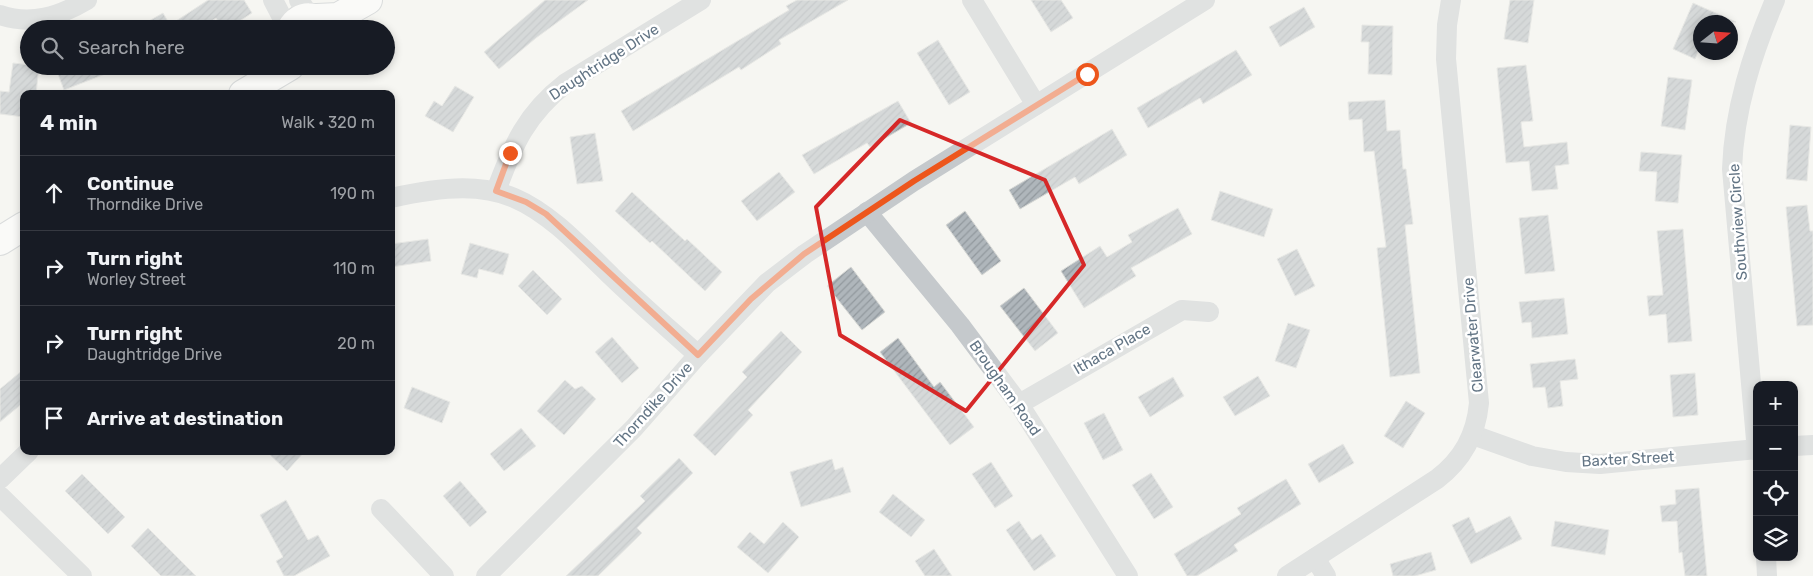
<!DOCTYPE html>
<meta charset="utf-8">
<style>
body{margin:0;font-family:Rubik,sans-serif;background:#242831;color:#f1f3f6}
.controls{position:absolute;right:15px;bottom:15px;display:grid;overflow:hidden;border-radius:10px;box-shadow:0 2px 8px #0003}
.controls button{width:45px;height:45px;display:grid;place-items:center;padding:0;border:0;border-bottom:1px solid #363941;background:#171b24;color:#f1f3f6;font:25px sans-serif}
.compass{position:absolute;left:1693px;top:15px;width:45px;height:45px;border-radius:50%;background:#171b24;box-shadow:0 2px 8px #0003;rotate:73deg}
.stop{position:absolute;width:15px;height:15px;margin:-11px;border:4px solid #ed561c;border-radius:50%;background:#fff}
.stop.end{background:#ed561c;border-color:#fff;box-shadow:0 1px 5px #0008}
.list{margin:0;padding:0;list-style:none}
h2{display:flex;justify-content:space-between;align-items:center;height:65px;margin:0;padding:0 20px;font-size:21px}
h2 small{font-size:16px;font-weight:400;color:#9ea1a6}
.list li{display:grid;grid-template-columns:32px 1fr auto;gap:15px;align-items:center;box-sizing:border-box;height:75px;padding:0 20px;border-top:1px solid #363941}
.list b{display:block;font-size:19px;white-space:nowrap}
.list p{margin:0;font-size:16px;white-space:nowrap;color:#9ea1a6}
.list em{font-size:16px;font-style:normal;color:#9ea1a6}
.icon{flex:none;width:28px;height:28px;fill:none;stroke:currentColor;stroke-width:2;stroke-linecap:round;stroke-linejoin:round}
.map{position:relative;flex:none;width:1813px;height:576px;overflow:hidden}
.search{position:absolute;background:#171b24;box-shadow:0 2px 8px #0003;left:20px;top:20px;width:375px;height:55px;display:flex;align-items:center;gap:12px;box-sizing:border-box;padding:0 18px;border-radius:28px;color:#9ea1a6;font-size:19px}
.panel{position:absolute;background:#171b24;box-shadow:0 2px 8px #0003;left:20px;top:90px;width:375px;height:365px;border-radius:10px}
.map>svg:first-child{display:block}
.building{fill:url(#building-hatch);stroke:#d7d8d5}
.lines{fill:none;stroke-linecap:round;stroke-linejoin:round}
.secondary-casing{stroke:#b7bcc1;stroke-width:30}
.minor{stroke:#c5c9cc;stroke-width:20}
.secondary{stroke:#fff;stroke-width:28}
.route{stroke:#ed561c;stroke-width:6}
.marked{fill:none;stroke:#d62828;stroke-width:4;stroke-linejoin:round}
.labels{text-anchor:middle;stroke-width:5;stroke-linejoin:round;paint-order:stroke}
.street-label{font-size:15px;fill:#637585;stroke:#fff}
</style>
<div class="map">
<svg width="1813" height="576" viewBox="0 0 1813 576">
<defs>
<pattern id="building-hatch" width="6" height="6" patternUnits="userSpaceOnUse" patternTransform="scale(1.25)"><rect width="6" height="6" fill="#afb6bb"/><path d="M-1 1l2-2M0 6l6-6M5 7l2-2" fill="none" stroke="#92999e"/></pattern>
</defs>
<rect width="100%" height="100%" fill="#f6f6f2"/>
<g class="building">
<path d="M208 0H244L252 13 227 29H223L216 18 199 29H135L163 13 170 25Z"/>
<path d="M545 0H588L536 38 499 69 484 52Z"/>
<path d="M797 0H848L779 40 781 44 741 70 739 67 633 131 621 111 789 10 786 6Z"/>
<path d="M1031 0H1061L1073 18 1051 32Z"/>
<path d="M1510 0H1534L1528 43 1504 39Z"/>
<path d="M1693 3 1736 22H1700V47L1695 59 1673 49Z"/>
<path d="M1304 7 1315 27 1280 47 1269 27Z"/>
<path d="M1362 25 1393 26 1392 75 1368 74 1369 42H1361Z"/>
<path d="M938 40 970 92 949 105 917 53Z"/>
<path d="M1236 50 1252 75 1203 104 1200 98 1148 128 1137 108Z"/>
<path d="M13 63 39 66 36 94H24V117L0 114V91L9 92Z"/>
<path d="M1526 65 1533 121 1521 122 1524 147 1567 142 1569 164 1555 166 1558 189 1532 191 1529 161 1506 163 1497 68Z"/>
<path d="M55 66H123V67L64 90Z"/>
<path d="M1668 77 1692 80 1685 130 1661 126Z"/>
<path d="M455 86 474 97 453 132 425 116 434 101 442 106Z"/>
<path d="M1385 100 1387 131 1400 130 1403 169H1406L1413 224 1405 225 1420 373 1390 377 1377 248 1386 247 1374 151 1364 152 1362 119 1349 120 1348 102Z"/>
<path d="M898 101 911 123 870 147 867 143 814 174 802 155Z"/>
<path d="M1790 125 1811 127 1807 181 1786 179Z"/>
<path d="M1112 129 1127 155 1079 184 1075 177 1020 209 1009 190Z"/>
<path d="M595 133 603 181 577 184 570 137Z"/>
<path d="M1641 152 1682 155 1678 203 1655 201 1657 172 1639 171Z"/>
<path d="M779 172 795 192 757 221 741 201Z"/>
<path d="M1220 191 1273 209 1264 237 1211 220Z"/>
<path d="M632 192 685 241 687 239 722 272 705 291 652 241 650 243 615 211Z"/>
<path d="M1807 205 1810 231H1813V325L1797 326 1786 207Z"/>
<path d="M1178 208 1192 234 1131 268 1136 276 1084 308 1061 271 1100 246 1107 257 1132 242 1128 235Z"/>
<path d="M965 211 1001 261 982 275 946 225Z"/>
<path d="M1548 215 1555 271 1525 274 1519 218Z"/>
<path d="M1683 229 1692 341 1668 343 1666 314 1649 316 1647 296 1663 295 1657 231Z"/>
<path d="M428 239 431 261 391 267V244Z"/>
<path d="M470 243 509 254 503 275 479 269 477 278 461 274Z"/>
<path d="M1297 249 1315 286 1295 296 1277 259Z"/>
<path d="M851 267 885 312 862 330 827 286Z"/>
<path d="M533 270 562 299 547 315 518 286Z"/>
<path d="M1024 288 1058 333 1035 351 1000 306Z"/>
<path d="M1564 298 1568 334 1532 338 1531 322 1522 323 1519 302Z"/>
<path d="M1288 323 1310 330 1296 368 1275 361Z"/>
<path d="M781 331 802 352 748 410 753 415 715 456 693 435 747 377 742 372Z"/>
<path d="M612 337 639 368 622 383 595 352Z"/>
<path d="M898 338 934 387 940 382 974 427 950 445 880 352Z"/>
<path d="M1575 359 1578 379 1560 381 1563 406 1548 408 1545 387 1533 388 1530 364Z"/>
<path d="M24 369V402L0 422V389Z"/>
<path d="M1695 373 1698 415 1673 417 1670 375Z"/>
<path d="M1258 376 1270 396 1235 416 1223 397Z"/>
<path d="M1173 377 1184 396 1150 417 1138 397Z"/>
<path d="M565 380 575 389 582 386 596 399 564 435 537 411Z"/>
<path d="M412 387 450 402 442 423 404 408Z"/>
<path d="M1406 401 1425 413 1403 448 1384 436Z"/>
<path d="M1104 413 1123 450 1103 460 1084 423Z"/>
<path d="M521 428 536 446 504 471 490 454Z"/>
<path d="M1343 444 1354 463 1319 483 1308 464Z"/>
<path d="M266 451H305L287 471Z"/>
<path d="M679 458 693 473 637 528 642 533 598 576H566L645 501 640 496Z"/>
<path d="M832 459 835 470 843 467 851 492 801 507 790 472Z"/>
<path d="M991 462 1013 496 995 508 972 474Z"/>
<path d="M1151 473 1173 507 1154 519 1132 485Z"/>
<path d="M82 474 125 517 108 534 65 491Z"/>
<path d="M1286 479 1301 504 1234 545 1238 551 1197 576H1187L1174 554 1241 514 1237 508Z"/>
<path d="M460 481 487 512 470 527 443 496Z"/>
<path d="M1699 488 1707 576H1685L1682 552 1679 553 1677 521 1662 522 1660 506 1676 504 1675 490Z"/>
<path d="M893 494 925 520 911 537 879 512Z"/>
<path d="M286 500 308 540 318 535 330 556 294 576H284L276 561 283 557 260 515Z"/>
<path d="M1510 516 1522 539 1471 564 1452 525 1469 517 1476 533Z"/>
<path d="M1019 521 1032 540 1041 534 1056 556 1034 571 1006 530Z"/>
<path d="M1555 521 1609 530 1605 555 1551 546Z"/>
<path d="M783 522 799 537 768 573 737 547 750 532 764 544Z"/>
<path d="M148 528 196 576H161L131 546Z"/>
<path d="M934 549 952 576H925L915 561Z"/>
<path d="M1431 552 1436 570 1415 576H1393L1390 564Z"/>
</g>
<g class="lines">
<g class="secondary-casing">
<g id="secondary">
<path d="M317 18 338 17 368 0"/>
<path d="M291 29C299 13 319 14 328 29"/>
<path d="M243 94 290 66"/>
<path d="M0 241 24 226"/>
</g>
</g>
<g class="minor">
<path d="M273 0 288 29"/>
<path d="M299 0 310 17"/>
<path d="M972 0 1036 105"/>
<path d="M0 15C31 26 60 16 87 0"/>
<path d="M496 191C513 145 526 114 566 83L701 0"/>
<path d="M391 198C506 172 532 198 611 276 639 303 669 329 698 355"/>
<path d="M867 212 960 325 1019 404 1128 576"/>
<path d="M1019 404 1182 310 1209 312"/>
<path d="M1473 435 1532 456 1566 462 1600 464 1757 449"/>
<path d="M1794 446 1813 445"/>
<path d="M1757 451 1732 169C1734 110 1752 54 1775 0"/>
<path d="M0 479 29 451"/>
<path d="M0 496 82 576"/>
<path d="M381 509 444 576"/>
<path d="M1766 557 1767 576"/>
<path d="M1315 558 1326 576"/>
<path d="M486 576 634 428 698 355 767 283 805 254 914 181 1205 0"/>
<path d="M1287 576 1437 479C1463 459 1476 435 1479 403L1446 59 1447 25 1451 0"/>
</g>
<use href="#secondary" class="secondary"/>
</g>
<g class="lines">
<path class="route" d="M510 153 496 191 526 202 546 214 698 355 751 299 804 254 914 181 1087 74"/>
</g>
<path d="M0 0H1813V576H0ZM900 120 1045 180 1084 265 966 411 840 335 816 207Z" fill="#f6f6f2" fill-opacity=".55" fill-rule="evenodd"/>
<path class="marked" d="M900 120 1045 180 1084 265 966 411 840 335 816 207Z"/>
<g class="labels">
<g class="street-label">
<text transform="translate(604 62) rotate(-33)" y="5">Daughtridge Drive</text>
<text transform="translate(1738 222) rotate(-94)" y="5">Southview Circle</text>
<text transform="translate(1473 335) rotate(-95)" y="5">Clearwater Drive</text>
<text transform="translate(1112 349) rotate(-30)" y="5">Ithaca Place</text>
<text transform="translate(1005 388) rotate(55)" y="5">Brougham Road</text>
<text transform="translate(653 405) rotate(-48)" y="5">Thorndike Drive</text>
<text transform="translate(1628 459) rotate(-3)" y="5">Baxter Street</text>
</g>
</g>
</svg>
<div class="controls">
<button>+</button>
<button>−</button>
<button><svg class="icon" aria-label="locate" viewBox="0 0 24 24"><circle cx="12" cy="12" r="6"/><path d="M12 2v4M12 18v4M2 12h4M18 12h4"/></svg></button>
<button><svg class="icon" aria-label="layers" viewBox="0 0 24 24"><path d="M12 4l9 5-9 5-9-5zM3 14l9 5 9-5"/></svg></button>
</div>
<svg class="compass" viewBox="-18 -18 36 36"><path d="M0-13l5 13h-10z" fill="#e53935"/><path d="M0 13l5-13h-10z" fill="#9ea1a6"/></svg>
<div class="stop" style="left:1087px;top:74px"></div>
<div class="stop end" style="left:510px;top:153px"></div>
<div class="search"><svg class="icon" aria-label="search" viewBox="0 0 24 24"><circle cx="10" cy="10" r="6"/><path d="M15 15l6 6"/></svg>Search here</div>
<section class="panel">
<h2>4 min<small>Walk · 320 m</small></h2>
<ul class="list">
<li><svg class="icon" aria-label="ahead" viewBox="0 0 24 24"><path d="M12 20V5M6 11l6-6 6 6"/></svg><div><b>Continue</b><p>Thorndike Drive</p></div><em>190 m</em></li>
<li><svg class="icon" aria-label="right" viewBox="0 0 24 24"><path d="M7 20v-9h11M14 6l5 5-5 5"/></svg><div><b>Turn right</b><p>Worley Street</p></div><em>110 m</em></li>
<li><svg class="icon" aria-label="right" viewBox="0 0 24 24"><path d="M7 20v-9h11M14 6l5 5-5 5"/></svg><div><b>Turn right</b><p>Daughtridge Drive</p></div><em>20 m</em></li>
<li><svg class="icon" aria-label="arrive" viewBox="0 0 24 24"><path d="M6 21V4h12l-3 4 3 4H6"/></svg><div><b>Arrive at destination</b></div></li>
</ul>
</section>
</div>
